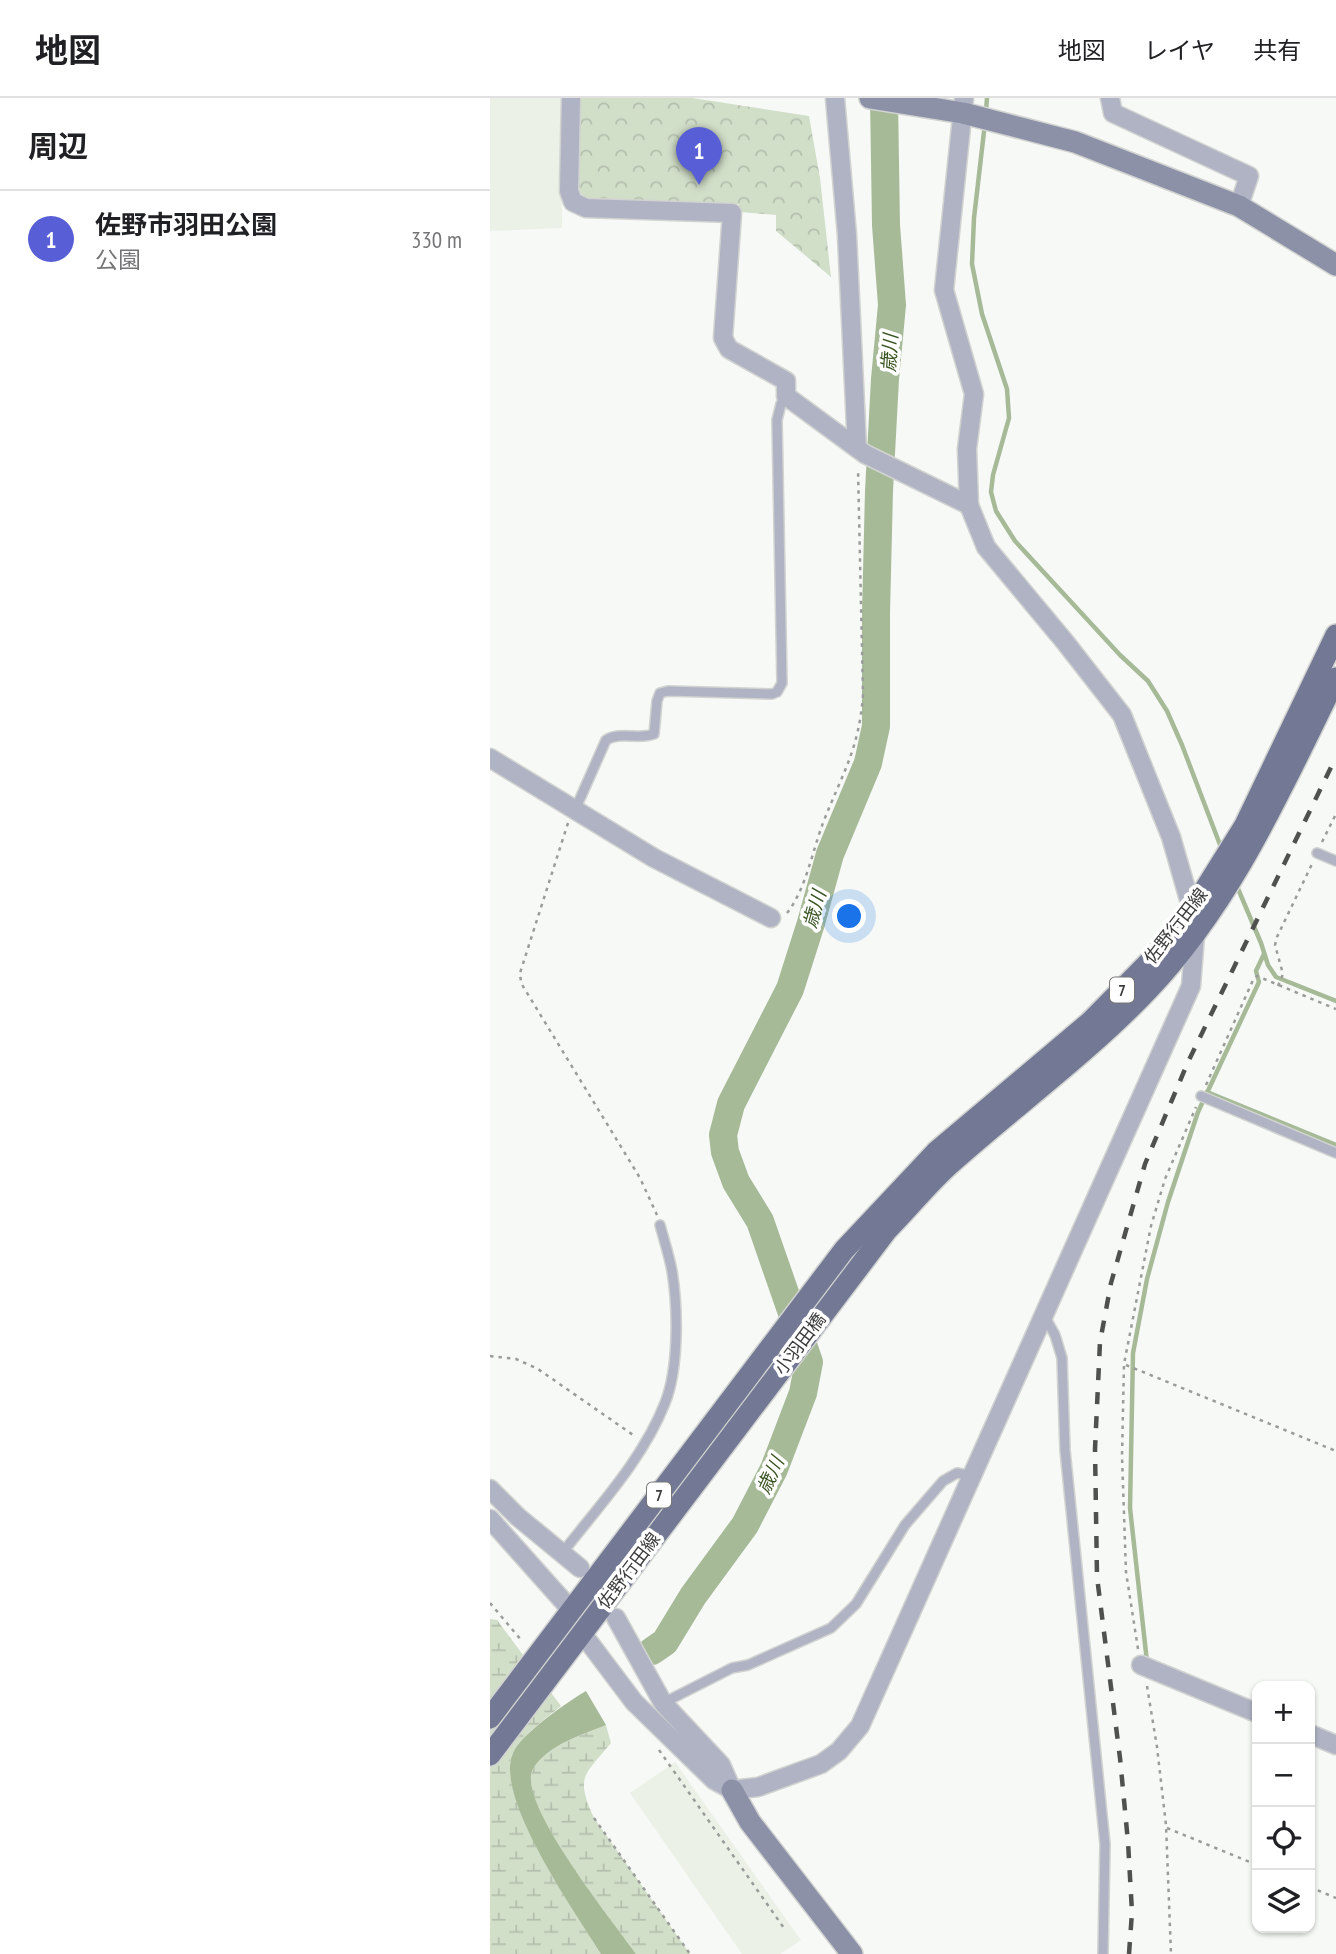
<!DOCTYPE html>
<html lang="ja">
<meta charset="utf-8">
<style>
body{margin:0;font-family:"PT Sans Narrow","Noto Sans JP",sans-serif;background:#f2f2f2;color:#202124}
.controls{position:absolute;right:21px;bottom:21px;display:grid;overflow:hidden;border-radius:14px;box-shadow:0 2px 5px #0004}
.controls button{width:63px;height:63px;display:grid;place-items:center;padding:0;border:0;border-bottom:2px solid #e0e0e0;background:#fff;color:#202124;font:35px sans-serif}
.you{position:absolute;left:360px;top:819px;width:24px;height:24px;margin:-18px;border:5px solid #fff;border-radius:50%;background:#1a73e8;box-shadow:0 0 0 10px #1a73e833}
.badge{display:grid;place-items:center;width:46px;height:46px;border-radius:50%;background:#585ed6;color:#fff;font-size:23px;font-weight:700}
.pin{position:absolute;translate:-50% -58px;filter:drop-shadow(0 2px 4px #0008)}
.pin::after{content:'';position:absolute;top:37px;width:24px;height:21px;background:inherit;clip-path:polygon(0 0,100% 0,50% 100%)}
.list{margin:0;padding:0;list-style:none}
h2{display:flex;justify-content:space-between;align-items:center;height:91px;margin:0;padding:0 28px;font-size:30px}
h2 small{font-size:23px;font-weight:400;color:#757577}
.list li{display:grid;grid-template-columns:46px 1fr auto;gap:21px;align-items:center;box-sizing:border-box;height:98px;padding:0 28px;border-top:2px solid #e0e0e0}
.list b{display:block;font-size:26px;white-space:nowrap}
.list p{margin:0;font-size:23px;white-space:nowrap;color:#757577}
.list em{font-size:23px;font-style:normal;color:#757577}
.icon{flex:none;width:38px;height:38px;fill:none;stroke:currentColor;stroke-width:2;stroke-linecap:round;stroke-linejoin:round}
.map{position:relative;flex:none;width:846px;height:1856px;overflow:hidden}
header{display:flex;align-items:center;gap:42px;box-sizing:border-box;height:98px;padding:0 35px;background:#fff;border-bottom:2px solid #e0e0e0}
header strong{font-size:33px}
nav{display:flex;gap:38px;margin-inline-start:auto;font-size:24px}
main{display:flex}
aside{flex:1;background:#fff}
.map>svg:first-child{display:block}
.built{fill:#ebf1e7}
.wetland{fill:url(#wetland-marsh)}
.park{fill:url(#park-crowns)}
.water{fill:#a7ba98}
.lines{fill:none;stroke-linecap:round;stroke-linejoin:round}
.stream{stroke:#a7ba98;stroke-width:4.5}
.river{stroke:#a7ba98;stroke-width:28}
.lane-casing{stroke:#d1d3d1;stroke-width:12}
.street-casing{stroke:#d1d3d1;stroke-width:21}
.secondary-casing{stroke:#d1d3d1;stroke-width:24}
.primary-casing{stroke:#d1d3d1;stroke-width:24}
.path{stroke:#9a9c9a;stroke-width:2.5;stroke-dasharray:3.5 5;stroke-linecap:butt}
.lane{stroke:#b0b3c3;stroke-width:9}
.street{stroke:#b0b3c3;stroke-width:18}
.secondary{stroke:#8c91a8;stroke-width:21}
.primary{stroke:#737995;stroke-width:21}
.rail{stroke:#4f514f;stroke-width:4.5;stroke-dasharray:12 12;stroke-linecap:butt}
.labels{text-anchor:middle;stroke-width:7;stroke-linejoin:round;paint-order:stroke}
.shield{fill:#fff;stroke:#767676;stroke-width:2}
.shield-label{font-size:16px;font-weight:bold;fill:#3b3c3b}
.street-label{font-size:18px;fill:#3b3c3b;stroke:#fff}
.water-label{font-size:19px;font-style:italic;fill:#3a5422;stroke:#fff}
</style>
<header>
<strong>地図</strong>
<nav><a>地図</a><a>レイヤ</a><a>共有</a></nav>
</header>
<main>
<aside>
<h2>周辺<small></small></h2>
<ul class="list">
<li><span class="badge">1</span><div><b>佐野市羽田公園</b><p>公園</p></div><em>330 m</em></li>
</ul>
</aside>
<div class="map">
<svg width="846" height="1856" viewBox="0 0 846 1856">
<defs>
<pattern id="wetland-marsh" width="20" height="14" patternUnits="userSpaceOnUse" patternTransform="scale(1.75)"><rect width="20" height="14" fill="#d1dec8"/><path d="M1 5h8M5 5V1M11 12h8M15 12V8" fill="none" stroke="#b4bfad"/></pattern>
<pattern id="park-crowns" width="20" height="18" patternUnits="userSpaceOnUse" patternTransform="scale(1.75)"><rect width="20" height="18" fill="#d1dec8"/><path d="M2 6a3 3 0 1 1 6 0M12 15a3 3 0 1 1 6 0" fill="none" stroke="#b4bfad"/></pattern>
</defs>
<rect width="100%" height="100%" fill="#f7f9f6"/>
<g class="built">
<path d="M0 0H71L72 130 0 133Z"/>
<path d="M185 1664 311 1842 290 1856H252L140 1695Z"/>
</g>
<g class="wetland">
<path d="M0 1521 7 1522 71 1608C55 1621 35 1635 24 1653 0 1691 89 1820 111 1856H0Z"/>
<path d="M116 1627 121 1645C94 1678 85 1678 104 1720L200 1856H146C125 1826 25 1704 43 1671 57 1647 92 1637 116 1627Z"/>
</g>
<path class="park" d="M91 0H202L319 18 330 80 341 179 286 133V117L250 114 249 106 96 100 88 93Z"/>
<path class="water" d="M96 1593 116 1627C92 1637 57 1647 43 1671 25 1703 125 1826 146 1856H111C87 1817 3 1698 23 1655 31 1636 77 1604 96 1593Z"/>
<g class="lines">
<g class="stream">
<path d="M496 13 497 0"/>
<path d="M495 25 484 120 482 166 492 216 517 291 519 320 503 377 501 394 506 413 525 443 630 557 658 583 677 613 692 647 732 752"/>
<path d="M746 786 771 845 778 867 786 879 846 903"/>
<path d="M717 994 846 1047"/>
<path d="M657 1564 640 1410 643 1255 657 1181 678 1104 708 1014 769 884 766 873 774 856"/>
</g>
<path class="river" d="M162 1553 175 1544 203 1498 255 1427 284 1371 313 1295 319 1264 270 1123 246 1084 235 1054 233 1037 241 1006 300 891 321 825 340 756 378 665 386 628V515L389 393 395 281 402 207 396 127 394 0"/>
<g class="lane-casing">
<g id="lane">
<path d="M85 712 116 642C130 633 149 642 164 636L167 603 170 595 178 593 282 596 287 594 292 585 287 322 291 306 296 298"/>
<path d="M827 755 846 763"/>
<path d="M711 998 846 1055"/>
<path d="M555 1219 565 1237 572 1260 575 1352 615 1746 613 1856"/>
<path d="M73 1454C109 1408 153 1361 175 1305 189 1270 188 1210 182 1173 179 1157 174 1142 170 1127"/>
<path d="M173 1605 242 1570 258 1567 341 1530 366 1506 415 1427 453 1383 467 1375 482 1378"/>
</g>
</g>
<g class="street-casing">
<g id="street">
<path d="M81 0 79 93 83 104 96 110 242 115 233 240 239 251 296 283V298L375 356 479 407"/>
<path d="M345 0 357 137 367 350"/>
<path d="M620 0 623 15 759 78 749 108"/>
<path d="M0 660 164 760 281 820"/>
<path d="M0 1391 28 1419 90 1470"/>
<path d="M0 1421 82 1513"/>
<path d="M126 1520 173 1605 231 1667 242 1692"/>
<path d="M92 1535 144 1604 224 1682 242 1692 268 1689 331 1666 349 1653 370 1628 701 888 705 837 702 812 681 739 632 617 575 544 496 449 479 407 477 351 484 296 454 192 474 0"/>
<path d="M651 1567 767 1615"/>
<path d="M820 1636 846 1647"/>
</g>
</g>
<g class="secondary-casing">
<g id="secondary">
<path d="M380 0 473 15 585 44 749 108 846 167"/>
<path d="M242 1692 260 1724 362 1856"/>
</g>
</g>
<g class="primary-casing">
<g id="primary">
<path d="M0 1620 354 1152 447 1053 600 924 667 856 702 812 755 727 846 537"/>
<path d="M0 1657 397 1132C418 1111 437 1087 459 1067 525 1008 597 956 658 892 743 803 792 689 846 580"/>
</g>
</g>
<g class="path">
<path d="M78 725 30 875 31 885 150 1080 167 1117"/>
<path d="M832 744 846 716"/>
<path d="M297 815C316 791 322 754 333 725 352 676 369 652 373 597L368 371"/>
<path d="M788 888 793 876 785 847 787 839 822 766"/>
<path d="M716 987 763 882 767 878 846 911"/>
<path d="M0 1258 26 1261 48 1271 146 1339"/>
<path d="M636 1267 846 1353"/>
<path d="M0 1505 32 1543"/>
<path d="M648 1551 636 1474 632 1358 634 1266 661 1128 675 1081 706 1009"/>
<path d="M657 1588 667 1649 676 1727 681 1856"/>
<path d="M169 1652 296 1833"/>
<path d="M104 1720 200 1856"/>
<path d="M677 1730 767 1767"/>
<path d="M820 1789 846 1800"/>
</g>
<use href="#lane" class="lane"/>
<use href="#street" class="street"/>
<use href="#secondary" class="secondary"/>
<use href="#primary" class="primary"/>
<path class="rail" d="M639 1856 642 1814 638 1744 630 1660 607 1479 605 1351 610 1244 621 1185 655 1066 698 964 846 659"/>
</g>
<g class="labels">
<g class="shield">
<rect x="620" y="879.5" width="24" height="25" rx="5"/>
<rect x="157" y="1384.5" width="24" height="25" rx="5"/>
</g>
<g class="shield-label">
<text x="632" y="898">7</text>
<text x="169" y="1403">7</text>
</g>
<g class="street-label">
<text transform="translate(686 828) rotate(-52)" y="6">佐野行田線</text>
<text transform="translate(310 1246) rotate(-53)" y="6">小羽田橋</text>
<text transform="translate(139 1473) rotate(-53)" y="6">佐野行田線</text>
</g>
<g class="water-label">
<text transform="translate(399 255) rotate(-86)" y="7">歳川</text>
<text transform="translate(324 811) rotate(-74)" y="7">歳川</text>
<text transform="translate(280 1377) rotate(-65)" y="7">歳川</text>
</g>
</g>
</svg>
<div class="controls">
<button>+</button>
<button>−</button>
<button><svg class="icon" aria-label="locate" viewBox="0 0 24 24"><circle cx="12" cy="12" r="6"/><path d="M12 2v4M12 18v4M2 12h4M18 12h4"/></svg></button>
<button><svg class="icon" aria-label="layers" viewBox="0 0 24 24"><path d="M12 4l9 5-9 5-9-5zM3 14l9 5 9-5"/></svg></button>
</div>
<div class="you"></div>
<div class="pin badge" style="left:209px;top:87px">1</div>
</div>
</main>
